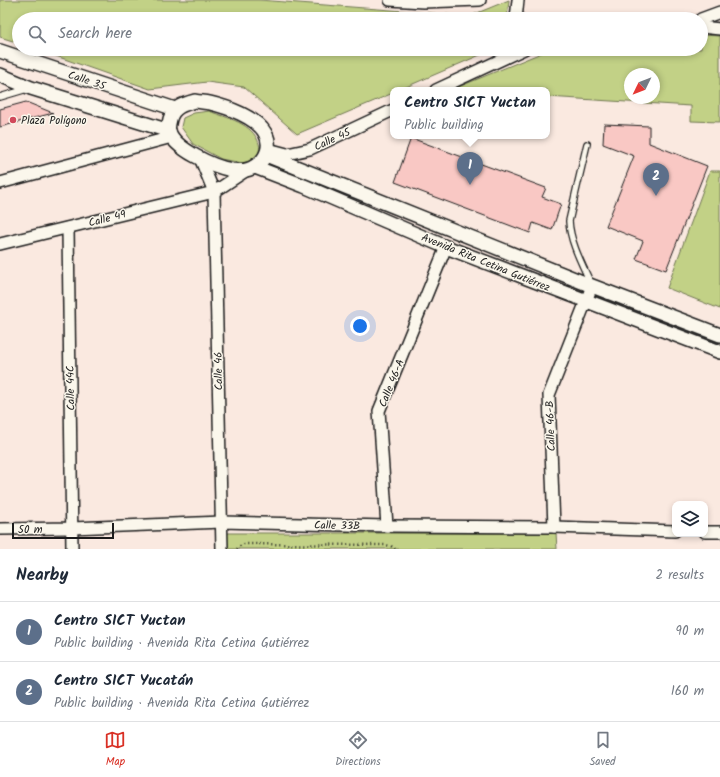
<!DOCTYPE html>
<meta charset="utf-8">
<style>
body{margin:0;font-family:Kalam,sans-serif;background:#f6f6f7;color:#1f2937}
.controls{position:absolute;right:12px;bottom:12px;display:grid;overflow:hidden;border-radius:8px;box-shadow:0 2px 6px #0003}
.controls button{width:36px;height:36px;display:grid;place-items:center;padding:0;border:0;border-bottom:1px solid #e0e1e3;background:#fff;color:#1f2937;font:20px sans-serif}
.compass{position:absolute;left:624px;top:68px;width:36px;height:36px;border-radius:50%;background:#fff;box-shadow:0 2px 6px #0003;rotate:227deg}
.scale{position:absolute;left:12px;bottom:10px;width:102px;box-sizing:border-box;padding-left:4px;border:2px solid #1c1c1c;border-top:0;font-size:11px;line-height:14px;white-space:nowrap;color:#1c1c1c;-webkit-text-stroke:3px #fbf7ec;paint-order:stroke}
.you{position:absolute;left:360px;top:326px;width:14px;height:14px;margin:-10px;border:3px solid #fff;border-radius:50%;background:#1a73e8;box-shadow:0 0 0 6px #1a73e833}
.badge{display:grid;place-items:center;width:26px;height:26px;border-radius:50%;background:#d93025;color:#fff;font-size:13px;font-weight:700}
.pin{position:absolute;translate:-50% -33px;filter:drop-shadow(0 1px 2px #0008)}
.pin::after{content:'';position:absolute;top:21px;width:14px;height:12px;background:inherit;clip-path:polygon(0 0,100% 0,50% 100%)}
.popup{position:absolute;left:390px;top:87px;width:160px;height:52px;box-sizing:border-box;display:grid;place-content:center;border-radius:8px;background:#fff;filter:drop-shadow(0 1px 3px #0005);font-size:13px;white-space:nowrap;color:#747a83}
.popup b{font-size:15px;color:#1f2937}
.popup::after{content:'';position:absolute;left:50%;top:100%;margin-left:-8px;border:8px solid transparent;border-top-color:#fff}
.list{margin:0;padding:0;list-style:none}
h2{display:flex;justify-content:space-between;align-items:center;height:52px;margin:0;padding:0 16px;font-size:17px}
h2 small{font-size:13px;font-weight:400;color:#747a83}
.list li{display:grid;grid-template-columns:26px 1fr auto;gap:12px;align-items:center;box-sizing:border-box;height:60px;padding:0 16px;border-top:1px solid #e0e1e3}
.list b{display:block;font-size:15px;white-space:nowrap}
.list p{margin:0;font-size:13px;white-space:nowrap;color:#747a83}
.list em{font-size:13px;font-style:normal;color:#747a83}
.icon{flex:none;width:22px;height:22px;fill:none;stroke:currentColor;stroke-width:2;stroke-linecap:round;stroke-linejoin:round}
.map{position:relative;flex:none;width:720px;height:549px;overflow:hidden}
.search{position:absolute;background:#fff;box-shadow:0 2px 6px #0003;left:12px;right:12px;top:12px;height:44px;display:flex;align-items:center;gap:10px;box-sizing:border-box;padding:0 14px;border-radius:22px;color:#747a83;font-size:15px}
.sheet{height:172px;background:#fff}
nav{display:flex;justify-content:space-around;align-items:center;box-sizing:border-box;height:56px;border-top:1px solid #e0e1e3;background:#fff;font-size:11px;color:#747a83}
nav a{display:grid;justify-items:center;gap:2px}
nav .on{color:#d93025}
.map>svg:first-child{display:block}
.green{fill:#c2d186;stroke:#6f7651;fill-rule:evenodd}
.building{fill:#f9c8c4;stroke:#1c1c1c}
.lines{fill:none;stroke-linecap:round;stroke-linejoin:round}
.service-casing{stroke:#1c1c1c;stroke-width:8}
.minor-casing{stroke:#1c1c1c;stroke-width:14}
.tertiary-casing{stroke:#1c1c1c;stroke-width:16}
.path{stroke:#1c1c1c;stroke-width:2.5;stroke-dasharray:1 3;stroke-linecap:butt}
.service{stroke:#fbf7ec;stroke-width:5.5}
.minor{stroke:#fbf7ec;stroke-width:11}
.tertiary{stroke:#fbf7ec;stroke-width:13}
.poi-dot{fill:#d1495b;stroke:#fbf7ec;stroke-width:1.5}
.labels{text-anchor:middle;stroke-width:3;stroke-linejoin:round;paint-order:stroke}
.street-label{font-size:11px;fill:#1c1c1c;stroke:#fbf7ec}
.poi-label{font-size:11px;fill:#1c1c1c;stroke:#fbf7ec;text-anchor:start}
</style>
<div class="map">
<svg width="720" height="549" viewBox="0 0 720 549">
<rect width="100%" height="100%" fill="#fae9e0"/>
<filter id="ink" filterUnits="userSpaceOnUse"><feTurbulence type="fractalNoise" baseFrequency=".025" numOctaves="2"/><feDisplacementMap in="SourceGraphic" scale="8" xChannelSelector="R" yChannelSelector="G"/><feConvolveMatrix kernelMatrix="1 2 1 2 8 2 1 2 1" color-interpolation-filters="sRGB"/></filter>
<g filter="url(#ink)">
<g class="green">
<path d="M0 0H259L470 16 509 0 507 19H19V43L0 37Z"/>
<path d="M701 35 720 36V122L691 121V106L547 97V90H451L551 49H701ZM630 74H654V98H630Z"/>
<path d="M36 49H494L399 90H393V93L297 134 244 87 207 82 150 89Z"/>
<path d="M209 111C227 118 253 123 259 144 260 147 259 150 259 153L252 160 242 163 221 159 193 144 181 127 183 118 194 113Z"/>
<path d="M710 171H720V309L667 288Z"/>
<path d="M227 533H556L557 549H227Z"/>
</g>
<g class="building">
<path d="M26 102 53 113 0 127V109Z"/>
<path d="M604 124 649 126V143L707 166 666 270 636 259 643 241 606 226 634 156 603 144Z"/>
<path d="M411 138 546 188 542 197 561 204 552 230 533 223 530 233 395 182Z"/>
</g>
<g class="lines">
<g class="service-casing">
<g id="service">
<path d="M0 97 27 89"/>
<path d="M587 144 569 221C570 242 582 264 591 284"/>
</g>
</g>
<g class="minor-casing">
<g id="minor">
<path d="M390 0 423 2 480 0"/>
<path d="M516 19 518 0"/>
<path d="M701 19 720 12"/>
<path d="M701 27 720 29"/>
<path d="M436 90 524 49"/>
<path d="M268 149 287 154 310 149 393 110"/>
<path d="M200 158 214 192 222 549"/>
<path d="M0 183 172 137"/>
<path d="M68 228 72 549"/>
<path d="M0 244 214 192 247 170"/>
<path d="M387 526 379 411 446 247"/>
<path d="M554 527 549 395 592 286"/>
<path d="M0 529 72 528 222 522 387 526 554 527 675 531"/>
<path d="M705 532H720"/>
</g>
</g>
<g class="tertiary-casing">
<g id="tertiary">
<path d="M0 51 175 109"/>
<path d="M0 75 31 88 169 131"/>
<path d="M195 101C200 102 205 102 210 103 227 107 256 117 265 133 272 145 267 159 255 166 249 171 239 171 232 170 214 167 174 149 169 131 168 128 169 123 170 119 173 107 184 104 195 101Z"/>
<path d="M266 155 592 286 720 335"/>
<path d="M255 167 304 186 446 247 720 352"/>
</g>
</g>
<path class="path" d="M237 549 240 546 244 544 385 545 391 546 395 549"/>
<use href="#service" class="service"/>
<use href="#minor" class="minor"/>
<use href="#tertiary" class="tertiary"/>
</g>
</g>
<circle class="poi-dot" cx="13" cy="120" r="4"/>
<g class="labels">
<g class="street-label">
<text transform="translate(87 80) rotate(18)" y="4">Calle 35</text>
<text transform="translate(332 139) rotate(-25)" y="4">Calle 45</text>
<text transform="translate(107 218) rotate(-14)" y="4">Calle 49</text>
<text transform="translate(486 262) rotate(22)" y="4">Avenida Rita Cetina Gutiérrez</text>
<text transform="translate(218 371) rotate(-91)" y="4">Calle 46</text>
<text transform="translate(391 383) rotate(-68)" y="4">Calle 46-A</text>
<text transform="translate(70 388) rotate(-91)" y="4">Calle 44C</text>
<text transform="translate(550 426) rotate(-92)" y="4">Calle 46-B</text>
<text transform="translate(337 525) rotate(1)" y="4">Calle 33B</text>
</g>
<g class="poi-label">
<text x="21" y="124">Plaza Polígono</text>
</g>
</g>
</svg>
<div class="controls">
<button><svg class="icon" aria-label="layers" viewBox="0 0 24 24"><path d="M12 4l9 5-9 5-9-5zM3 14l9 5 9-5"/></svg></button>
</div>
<svg class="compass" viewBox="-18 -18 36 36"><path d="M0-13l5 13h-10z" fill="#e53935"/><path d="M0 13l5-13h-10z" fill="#747a83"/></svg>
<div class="scale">50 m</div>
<div class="you"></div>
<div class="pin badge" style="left:470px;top:185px;background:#5c6f8a">1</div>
<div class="popup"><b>Centro SICT Yuctan</b>Public building</div>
<div class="pin badge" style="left:656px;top:196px;background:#5c6f8a">2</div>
<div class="search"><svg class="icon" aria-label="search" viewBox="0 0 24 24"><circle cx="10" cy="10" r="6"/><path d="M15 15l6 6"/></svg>Search here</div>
</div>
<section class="sheet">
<h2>Nearby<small>2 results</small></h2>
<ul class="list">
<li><span class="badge" style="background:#5c6f8a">1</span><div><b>Centro SICT Yuctan</b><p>Public building · Avenida Rita Cetina Gutiérrez</p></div><em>90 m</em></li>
<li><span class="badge" style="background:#5c6f8a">2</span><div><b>Centro SICT Yucatán</b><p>Public building · Avenida Rita Cetina Gutiérrez</p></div><em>160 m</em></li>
</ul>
</section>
<nav>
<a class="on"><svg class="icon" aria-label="map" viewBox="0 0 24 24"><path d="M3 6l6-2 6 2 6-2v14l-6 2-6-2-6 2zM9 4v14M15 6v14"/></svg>Map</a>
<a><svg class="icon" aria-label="directions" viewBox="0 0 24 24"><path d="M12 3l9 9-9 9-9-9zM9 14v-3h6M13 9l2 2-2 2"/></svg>Directions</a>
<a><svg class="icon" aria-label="saved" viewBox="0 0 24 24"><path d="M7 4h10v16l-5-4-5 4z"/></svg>Saved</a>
</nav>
